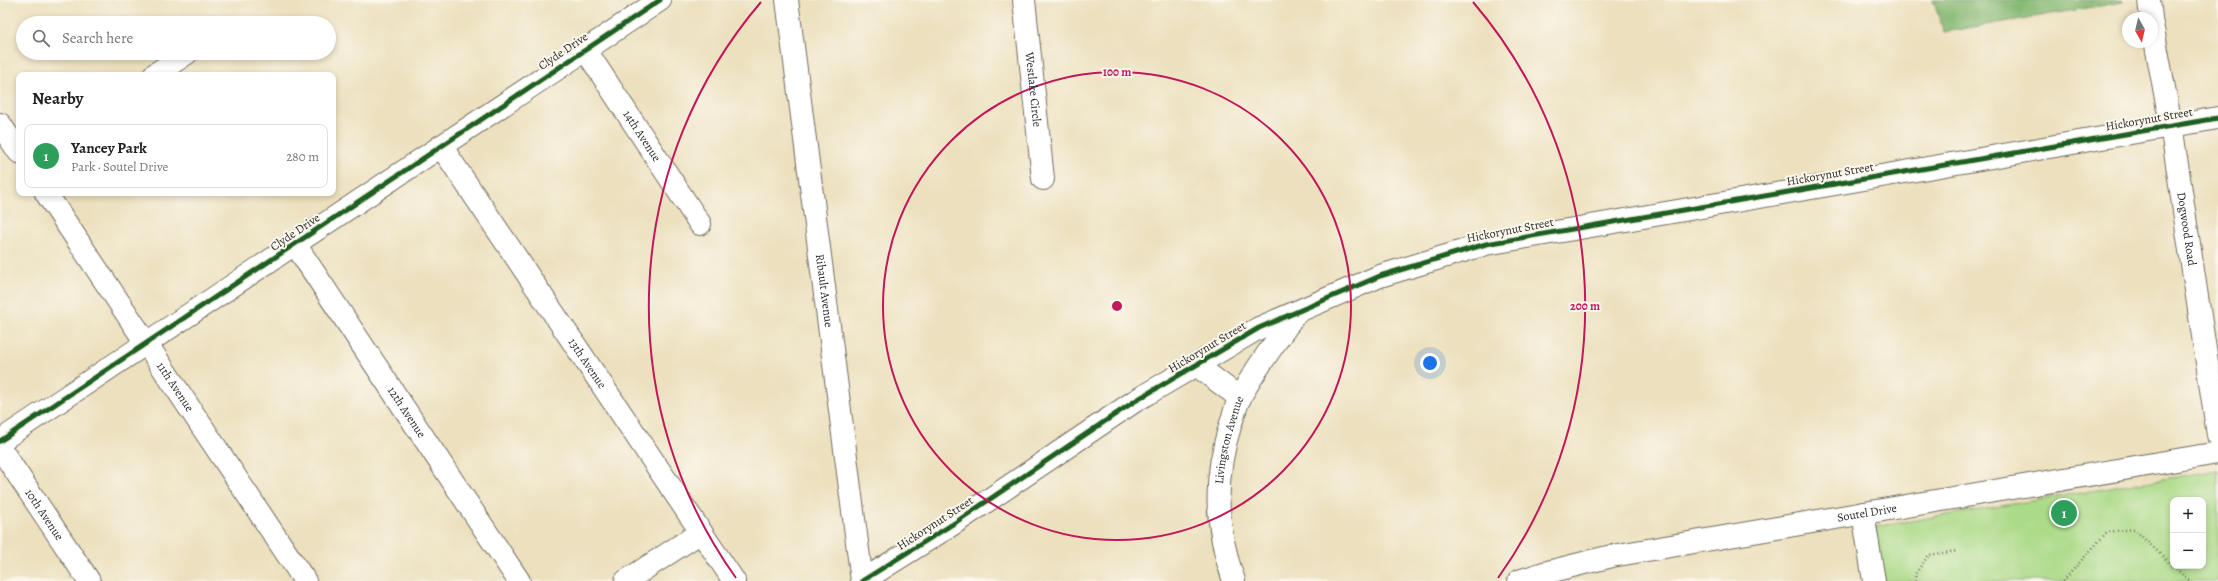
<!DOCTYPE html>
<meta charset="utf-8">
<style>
body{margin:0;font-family:Alegreya,serif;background:#f2f2f2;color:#222}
.controls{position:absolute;right:12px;bottom:12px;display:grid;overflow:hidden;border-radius:8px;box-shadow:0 2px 6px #0003}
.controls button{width:36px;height:36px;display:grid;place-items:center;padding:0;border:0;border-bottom:1px solid #e0e0e0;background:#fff;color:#222;font:20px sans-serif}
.compass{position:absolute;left:2122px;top:12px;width:36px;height:36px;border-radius:50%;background:#fff;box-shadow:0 2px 6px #0003;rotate:172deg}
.you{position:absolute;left:1430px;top:363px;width:14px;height:14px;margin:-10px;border:3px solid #fff;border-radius:50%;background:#1a73e8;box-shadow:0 0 0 6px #1a73e833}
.badge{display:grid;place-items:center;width:26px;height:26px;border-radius:50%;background:#b5179e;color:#fff;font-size:13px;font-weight:700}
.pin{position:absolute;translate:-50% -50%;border:2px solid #fff;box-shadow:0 1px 4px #0006}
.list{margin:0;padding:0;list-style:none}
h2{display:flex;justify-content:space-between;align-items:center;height:52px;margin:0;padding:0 16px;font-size:17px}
h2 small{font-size:13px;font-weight:400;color:#767676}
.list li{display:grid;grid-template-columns:26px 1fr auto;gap:12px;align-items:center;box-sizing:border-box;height:64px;margin:0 8px 8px;padding:0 8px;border:1px solid #e0e0e0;border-radius:8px}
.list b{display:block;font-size:15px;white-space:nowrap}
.list p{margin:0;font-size:13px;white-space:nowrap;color:#767676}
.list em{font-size:13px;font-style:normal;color:#767676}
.icon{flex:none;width:22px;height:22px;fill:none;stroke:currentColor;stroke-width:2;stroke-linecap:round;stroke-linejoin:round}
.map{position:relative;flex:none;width:2218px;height:581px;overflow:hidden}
.search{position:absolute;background:#fff;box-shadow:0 2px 6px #0003;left:16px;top:16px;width:320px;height:44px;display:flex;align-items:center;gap:10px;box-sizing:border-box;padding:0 14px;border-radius:22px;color:#767676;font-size:15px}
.panel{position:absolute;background:#fff;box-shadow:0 2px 6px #0003;left:16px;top:72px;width:320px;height:124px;border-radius:8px}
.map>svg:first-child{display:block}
.green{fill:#abda88;stroke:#6b825a;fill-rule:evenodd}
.forest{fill:#88ba74;stroke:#5a7250}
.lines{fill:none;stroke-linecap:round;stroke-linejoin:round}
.minor-casing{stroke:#6f6a5e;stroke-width:24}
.major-casing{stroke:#6f6a5e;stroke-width:24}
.path{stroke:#6f6a5e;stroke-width:2.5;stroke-dasharray:1 3;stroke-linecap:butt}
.minor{stroke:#fff;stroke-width:22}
.major{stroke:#fff;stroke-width:22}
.cycleway-casing{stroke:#fbf7ec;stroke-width:8}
.cycleway{stroke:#1b5e20;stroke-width:5}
.ring{fill:none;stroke:#c2185b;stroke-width:2}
.labels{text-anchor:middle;stroke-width:4;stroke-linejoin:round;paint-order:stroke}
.street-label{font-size:12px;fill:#2b2b2b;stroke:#fbf7ec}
.centre{fill:#c2185b;stroke:#fbf7ec;stroke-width:2}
.ring-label{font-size:12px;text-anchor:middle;font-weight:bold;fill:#c2185b;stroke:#fbf7ec;stroke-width:4;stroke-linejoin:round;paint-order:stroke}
</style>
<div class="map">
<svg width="2218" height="581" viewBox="0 0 2218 581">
<rect width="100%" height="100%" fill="#fbf7ec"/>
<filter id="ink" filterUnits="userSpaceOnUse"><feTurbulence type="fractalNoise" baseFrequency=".025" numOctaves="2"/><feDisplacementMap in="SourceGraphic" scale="8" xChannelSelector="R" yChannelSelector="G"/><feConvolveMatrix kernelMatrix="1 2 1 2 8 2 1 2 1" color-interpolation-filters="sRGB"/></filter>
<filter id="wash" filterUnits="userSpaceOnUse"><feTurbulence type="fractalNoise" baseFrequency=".012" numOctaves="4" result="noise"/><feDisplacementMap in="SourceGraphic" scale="16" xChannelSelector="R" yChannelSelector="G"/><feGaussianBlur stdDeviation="0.9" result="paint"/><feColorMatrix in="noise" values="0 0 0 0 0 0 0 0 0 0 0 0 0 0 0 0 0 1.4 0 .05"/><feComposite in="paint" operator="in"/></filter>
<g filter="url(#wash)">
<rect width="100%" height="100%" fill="#ece0be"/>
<path class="green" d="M2218 470V581H1884L1875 527ZM2173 500H2203V566H2173Z"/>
<path class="forest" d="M1933 0H2122L2123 2 1944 32Z"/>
</g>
<g filter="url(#ink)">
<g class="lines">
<g class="minor-casing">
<g id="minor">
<path id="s1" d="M787 0 862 581"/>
<path id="s2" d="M1024 0 1043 179"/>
<path d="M2149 0 2151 18"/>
<path id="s3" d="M2152 24 2171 125 2218 435"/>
<path id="s4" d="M585 49 700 224"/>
<path d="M154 75 187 53"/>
<path d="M0 124 19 152"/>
<path id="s5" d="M441 146 734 581"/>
<path id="s6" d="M46 193 305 581"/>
<path id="s7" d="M295 244 519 581"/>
<path d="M1196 365 1240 398"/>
<path d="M0 441 660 0"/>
<path id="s8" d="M0 448 89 581"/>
<path d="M1863 513 1874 581"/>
<path d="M626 581 701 532"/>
<path d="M862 581 956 522 1135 401 1259 328 1380 276 1486 244 2218 118"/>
<path id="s9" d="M1234 581C1215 527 1213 478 1231 423 1234 415 1236 405 1240 397 1256 368 1277 340 1296 313"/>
</g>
</g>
<g class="major-casing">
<g id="major">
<path id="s10" d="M1519 581 1544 573 1612 556 2218 453"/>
</g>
</g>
<g class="path">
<path d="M2173 566 2190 581"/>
<path d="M1916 581 1915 574 1929 555 1957 551"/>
<path d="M2063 581 2107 532 2134 529 2173 566"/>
</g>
<use href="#minor" class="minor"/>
<use href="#major" class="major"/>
<g class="cycleway-casing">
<g id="cycleway">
<path d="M0 441 660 0"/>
<path d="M862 581 956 522 1135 401 1259 328 1380 276 1486 244 2218 118"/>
</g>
</g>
<use href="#cycleway" class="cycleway"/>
</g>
</g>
<g class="ring">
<circle cx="1117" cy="306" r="234"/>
<path d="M736 578A468 468 0 0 1 761 2M1473 2A468 468 0 0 1 1498 578"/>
</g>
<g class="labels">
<g class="street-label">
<text transform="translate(563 51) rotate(-34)" y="4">Clyde Drive</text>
<text dy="4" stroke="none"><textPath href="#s2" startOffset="90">Westlake Circle</textPath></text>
<text transform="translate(2149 119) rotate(-10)" y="4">Hickorynut Street</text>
<text dy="4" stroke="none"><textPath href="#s4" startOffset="104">14th Avenue</textPath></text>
<text transform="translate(1830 174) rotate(-10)" y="4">Hickorynut Street</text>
<text dy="4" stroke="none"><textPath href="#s3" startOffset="208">Dogwood Road</textPath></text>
<text transform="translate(1510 230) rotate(-11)" y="4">Hickorynut Street</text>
<text transform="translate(295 232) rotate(-34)" y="4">Clyde Drive</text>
<text dy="4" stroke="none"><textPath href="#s1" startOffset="293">Ribault Avenue</textPath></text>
<text transform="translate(1207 347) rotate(-31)" y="4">Hickorynut Street</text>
<text dy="4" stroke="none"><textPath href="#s5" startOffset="262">13th Avenue</textPath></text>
<text dy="4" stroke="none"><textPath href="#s6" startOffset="233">11th Avenue</textPath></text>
<text dy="4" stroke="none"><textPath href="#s7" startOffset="202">12th Avenue</textPath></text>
<text dy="4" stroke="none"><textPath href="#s9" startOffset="144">Livingston Avenue</textPath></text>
<text dy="4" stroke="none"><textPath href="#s10" startOffset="355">Soutel Drive</textPath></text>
<text dy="4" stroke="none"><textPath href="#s8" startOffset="80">10th Avenue</textPath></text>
<text transform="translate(935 523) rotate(-33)" y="4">Hickorynut Street</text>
</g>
</g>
<circle cx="1117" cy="306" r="6" class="centre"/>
<g class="ring-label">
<text x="1117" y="76">100 m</text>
<text x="1585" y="310">200 m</text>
</g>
</svg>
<div class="controls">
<button>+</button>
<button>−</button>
</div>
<svg class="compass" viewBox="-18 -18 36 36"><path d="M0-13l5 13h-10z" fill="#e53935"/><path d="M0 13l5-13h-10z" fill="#767676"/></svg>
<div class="you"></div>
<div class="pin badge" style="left:2064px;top:513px;background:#2e9e5b">1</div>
<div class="search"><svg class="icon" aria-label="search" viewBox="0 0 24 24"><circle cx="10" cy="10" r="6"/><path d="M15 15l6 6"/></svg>Search here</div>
<section class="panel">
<h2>Nearby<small></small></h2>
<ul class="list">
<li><span class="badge" style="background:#2e9e5b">1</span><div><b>Yancey Park</b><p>Park · Soutel Drive</p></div><em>280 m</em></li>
</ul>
</section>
</div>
